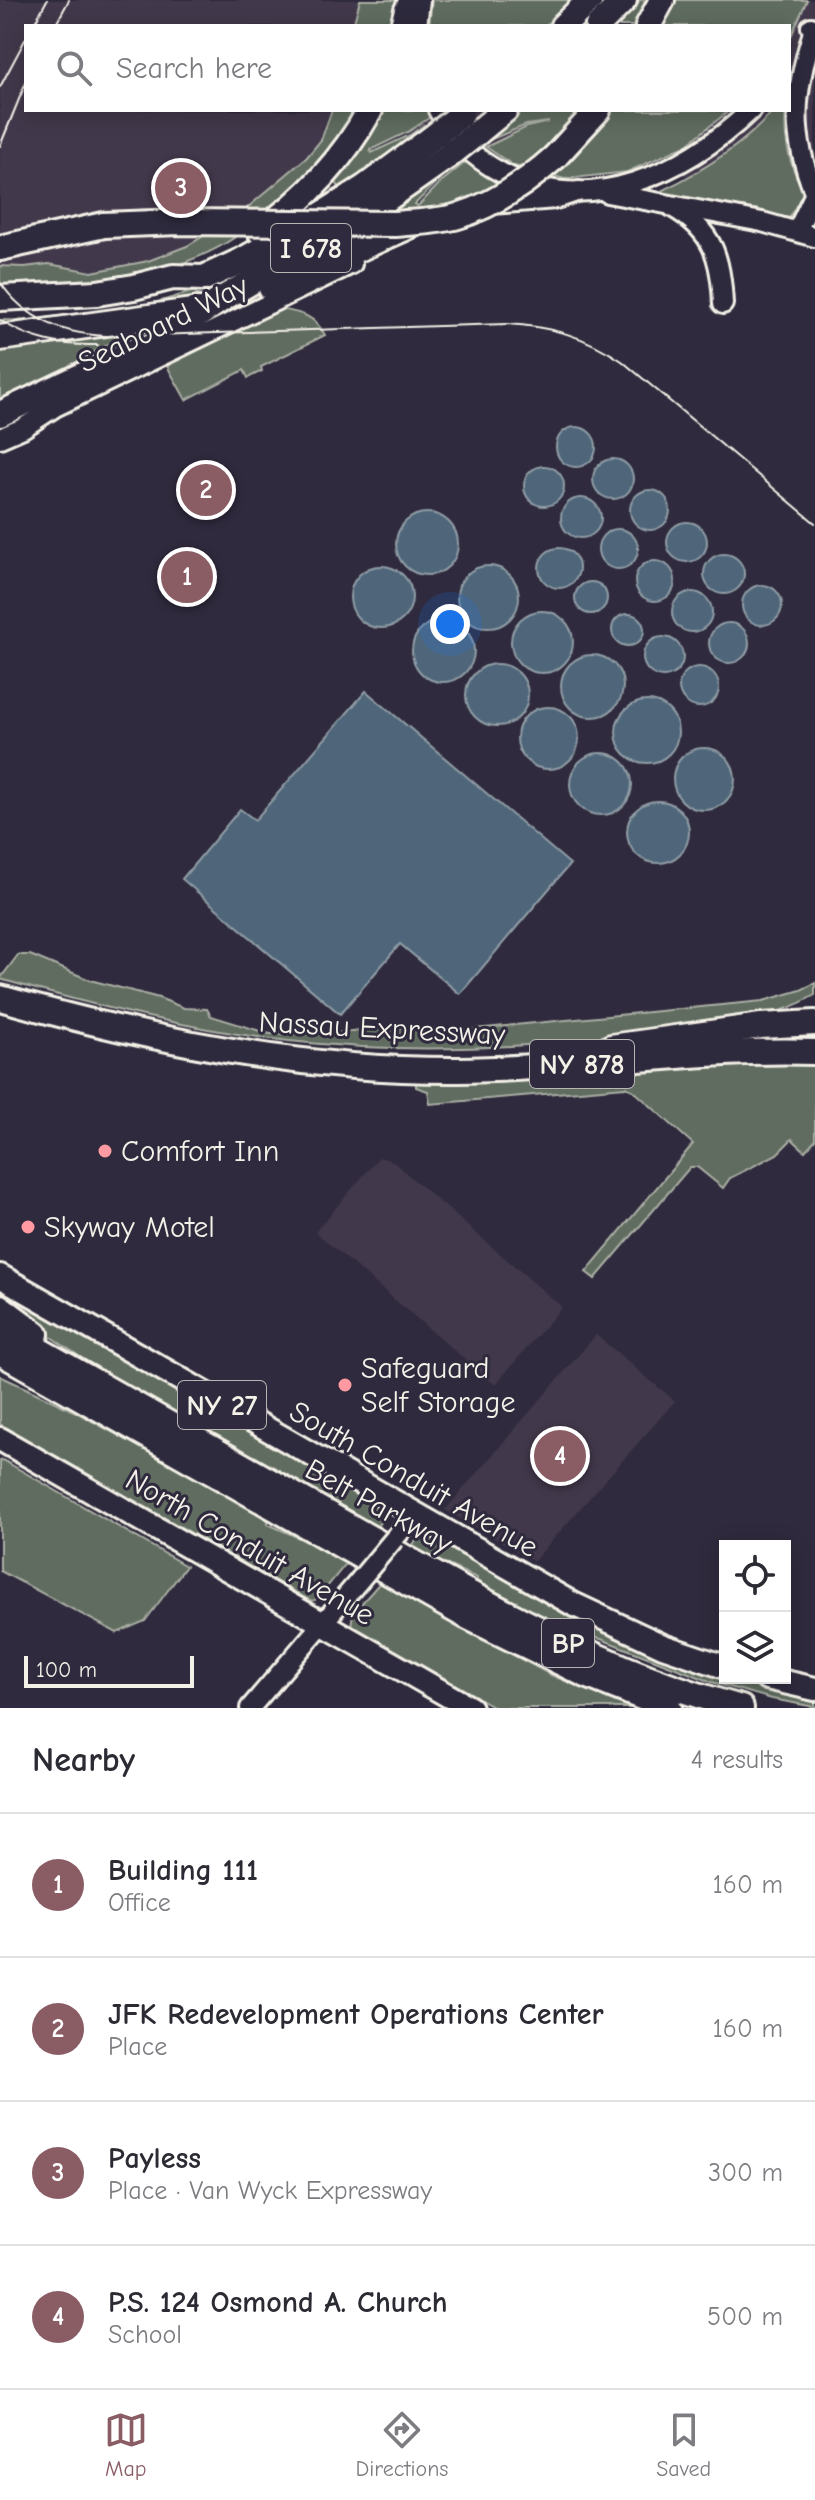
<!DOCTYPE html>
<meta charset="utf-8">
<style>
body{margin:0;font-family:"Comic Neue",sans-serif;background:#f7f7f7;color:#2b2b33}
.controls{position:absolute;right:24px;bottom:24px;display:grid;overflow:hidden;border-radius:0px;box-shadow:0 4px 20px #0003}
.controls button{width:72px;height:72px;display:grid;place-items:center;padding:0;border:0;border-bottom:2px solid #e1e1e2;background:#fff;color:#2b2b33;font:40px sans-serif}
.scale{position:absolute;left:24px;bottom:20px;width:170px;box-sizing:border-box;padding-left:8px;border:4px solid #f4f1e8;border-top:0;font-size:22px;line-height:28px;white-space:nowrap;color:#f4f1e8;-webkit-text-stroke:6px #2f2a3d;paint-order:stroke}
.you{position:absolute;left:450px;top:624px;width:28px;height:28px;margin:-20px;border:6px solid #fff;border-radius:50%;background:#1a73e8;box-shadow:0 0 0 12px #1a73e833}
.badge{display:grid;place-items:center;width:52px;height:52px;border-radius:50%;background:#8a5d65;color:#fff;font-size:26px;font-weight:700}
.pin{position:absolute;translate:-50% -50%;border:4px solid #fff;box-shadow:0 2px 8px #0006}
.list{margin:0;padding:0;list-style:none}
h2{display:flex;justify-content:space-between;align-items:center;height:104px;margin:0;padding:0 32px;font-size:34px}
h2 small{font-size:26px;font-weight:400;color:#7c7c81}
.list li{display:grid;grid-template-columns:52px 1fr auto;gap:24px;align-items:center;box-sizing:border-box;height:144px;padding:0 32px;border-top:2px solid #e1e1e2}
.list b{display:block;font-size:30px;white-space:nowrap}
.list p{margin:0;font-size:26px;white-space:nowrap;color:#7c7c81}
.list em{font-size:26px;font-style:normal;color:#7c7c81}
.icon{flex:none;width:44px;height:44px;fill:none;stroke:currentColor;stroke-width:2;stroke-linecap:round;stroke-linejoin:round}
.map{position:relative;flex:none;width:815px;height:1708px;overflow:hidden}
.search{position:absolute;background:#fff;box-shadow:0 4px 20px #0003;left:24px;right:24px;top:24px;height:88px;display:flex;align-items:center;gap:20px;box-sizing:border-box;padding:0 28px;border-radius:0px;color:#7c7c81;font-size:30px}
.sheet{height:680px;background:#fff}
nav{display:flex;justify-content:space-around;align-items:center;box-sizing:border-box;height:112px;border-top:2px solid #e1e1e2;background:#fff;font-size:22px;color:#7c7c81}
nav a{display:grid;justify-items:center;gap:4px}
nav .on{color:#8a5d65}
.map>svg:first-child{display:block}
.built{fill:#42384c;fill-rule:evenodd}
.green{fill:#616c60;stroke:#aaaea4;stroke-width:2}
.water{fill:#4f667a;stroke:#919ea6;stroke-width:2}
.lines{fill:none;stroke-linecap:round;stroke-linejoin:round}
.secondary-casing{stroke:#f4f1e8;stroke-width:24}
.primary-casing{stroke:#f4f1e8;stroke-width:28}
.highway-casing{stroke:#f4f1e8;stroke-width:30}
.secondary{stroke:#2f2a3d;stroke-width:18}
.primary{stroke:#2f2a3d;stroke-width:22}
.highway{stroke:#2f2a3d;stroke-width:24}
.tram{stroke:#f4f1e8;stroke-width:2}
.secondary-bridge-casing{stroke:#f4f1e8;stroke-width:24;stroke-linecap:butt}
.highway-bridge-casing{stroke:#f4f1e8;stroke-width:30;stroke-linecap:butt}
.secondary-bridge{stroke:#2f2a3d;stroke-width:18}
.highway-bridge{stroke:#2f2a3d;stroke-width:24}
.poi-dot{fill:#ff9aa2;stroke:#2f2a3d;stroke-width:3}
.labels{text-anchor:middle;stroke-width:6;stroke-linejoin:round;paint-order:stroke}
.shield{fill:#2f2a3d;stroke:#b9b5b5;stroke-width:2}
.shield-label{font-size:28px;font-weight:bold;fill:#f4f1e8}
.street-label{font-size:30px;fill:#f4f1e8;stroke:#2f2a3d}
.poi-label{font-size:30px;fill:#f4f1e8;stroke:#2f2a3d;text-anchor:start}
</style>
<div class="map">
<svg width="815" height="1708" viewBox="0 0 815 1708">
<rect width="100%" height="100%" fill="#2f2a3d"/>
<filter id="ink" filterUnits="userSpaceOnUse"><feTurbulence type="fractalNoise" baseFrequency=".0125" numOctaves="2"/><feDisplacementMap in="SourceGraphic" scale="16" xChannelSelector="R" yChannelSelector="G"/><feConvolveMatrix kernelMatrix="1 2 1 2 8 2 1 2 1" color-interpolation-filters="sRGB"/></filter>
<g filter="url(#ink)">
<g class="built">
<path d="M0 0H815V195L333 123 308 160 241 217 188 248 148 264 90 274 0 271ZM26 26H789V110H26Z"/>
<path d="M379 1157 392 1161 562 1307 495 1385 315 1232Z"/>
<path d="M596 1335 675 1401 534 1561 445 1510Z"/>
</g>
<g class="green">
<path d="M360 0H402L395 26H353Z"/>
<path d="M432 0H571L545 26H429Z"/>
<path d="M640 0H807L789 41V26H614Z"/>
<path d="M332 110H366L275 214 247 235 243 231C210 259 131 283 87 287 59 289 29 286 0 286V266L24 267 49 264 92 272 148 261 187 246 240 214 307 157 321 140Z"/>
<path d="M383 110H428L432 116 408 132 370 150 371 153 410 135 424 125 426 129 340 188 335 182 363 146Z"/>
<path d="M524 110H730L685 146 627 172 565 179 514 166 486 147 527 127 549 122 526 125 487 141 486 139Z"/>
<path d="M774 110H786C783 139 790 167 804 192L789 218 755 209 746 211 662 193 661 191C702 171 744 145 774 110Z"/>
<path d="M467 161 502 184 477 199 438 208 344 244 342 242 453 162 456 166 439 180 415 204 418 206 441 182Z"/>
<path d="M215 285 0 404V320L56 321 134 309Z"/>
<path d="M280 309C302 313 314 315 325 335L261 367 262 371 248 378 244 370 186 400 167 366Z"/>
<path d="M18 955H30L90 980 159 998 184 1008 207 1009 211 1016 270 1034H328L384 1027 474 1029 763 1001 801 990 815 983V995C770 1022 714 1025 663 1031 541 1048 413 1055 289 1041 192 1030 95 1006 0 979Z"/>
<path d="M786 1061 815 1062V1140L805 1151 792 1139 777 1154 730 1178 723 1188 697 1167H690L595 1279 586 1272 693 1144 633 1090 625 1087 430 1104 428 1091 416 1087V1081Z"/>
<path d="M0 1287 381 1507 386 1514 376 1528C249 1456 115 1390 0 1299Z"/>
<path d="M0 1376 74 1411 268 1518V1524L349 1560 318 1598 313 1601 307 1599 0 1424Z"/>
<path d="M3 1460 186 1566 145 1621 117 1633 0 1571V1461Z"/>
<path d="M422 1534H429L725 1676V1678H734L815 1696V1707L772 1699 712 1682 601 1639 561 1628 476 1584 477 1578 410 1548Z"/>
<path d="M383 1579 440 1616 551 1675 631 1708H496L351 1626 353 1613Z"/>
</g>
<g class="water">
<circle cx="576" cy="447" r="20"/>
<circle cx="613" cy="479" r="20"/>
<circle cx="544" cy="486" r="20"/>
<circle cx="650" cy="510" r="20"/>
<circle cx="581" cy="518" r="20"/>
<circle cx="427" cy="544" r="31"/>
<circle cx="687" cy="542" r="20"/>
<circle cx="618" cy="549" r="20"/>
<circle cx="559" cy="568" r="20"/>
<circle cx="724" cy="574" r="20"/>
<circle cx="655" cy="581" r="20"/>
<circle cx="488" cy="597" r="31"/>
<circle cx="381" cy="597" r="31"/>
<circle cx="591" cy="598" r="16"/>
<circle cx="762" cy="605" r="20"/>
<circle cx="692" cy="612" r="20"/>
<circle cx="542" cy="642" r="31"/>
<circle cx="628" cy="630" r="16"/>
<circle cx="443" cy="651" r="31"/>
<circle cx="729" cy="643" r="20"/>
<circle cx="663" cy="657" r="20"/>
<circle cx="592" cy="686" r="31"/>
<circle cx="497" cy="695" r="31"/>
<circle cx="699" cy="687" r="20"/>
<path d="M366 691 570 864 460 994 400 944 340 1014 182 879 240 809 255 820Z"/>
<circle cx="647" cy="732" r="31"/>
<circle cx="548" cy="738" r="31"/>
<circle cx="704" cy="779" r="31"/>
<circle cx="601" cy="784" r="31"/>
<circle cx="658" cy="832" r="31"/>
</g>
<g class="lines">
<g class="secondary-casing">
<g id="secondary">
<path d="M417 26 420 0"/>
<path d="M811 27 813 32C794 93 790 134 815 194"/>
<path d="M438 110C452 137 475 159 502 173 589 219 686 172 751 110"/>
<path d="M607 193 762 222 815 237"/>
<path d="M492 204 556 199 579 191"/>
<path d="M672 207C714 231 721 259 723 304"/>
<path d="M797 231 815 193"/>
<path d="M0 438 23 428 55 407 352 264"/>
<path d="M394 1539 415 1514"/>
<path d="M250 1708 358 1582"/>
</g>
</g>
<g class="primary-casing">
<g id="primary">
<path d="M0 1276 573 1604 663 1646 725 1667"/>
<path d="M0 1439 470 1708"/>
<path d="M767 1678 815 1689"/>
</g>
</g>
<g class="highway-casing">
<g id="highway">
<path d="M403 26 407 10 412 0"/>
<path d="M563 26 590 0"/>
<path d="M598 26 624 0"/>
<path d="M648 26 662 0"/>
<path d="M477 133 505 110"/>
<path d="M555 157 598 110"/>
<path d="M260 231C307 199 343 159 370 110"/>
<path d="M0 248 104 225"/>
<path d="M271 288 416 223"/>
<path d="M0 298 97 293 134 287 173 277 204 278 241 261 312 221 364 188 432 138"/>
<path d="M0 338 200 310"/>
<path d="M0 414 170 334 225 297 350 225 448 156"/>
<path d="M0 998C150 1040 302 1071 459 1070 577 1069 696 1048 815 1052"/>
<path d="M611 1047 761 1026 815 1023"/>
<path d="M0 1307 36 1334"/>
<path d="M0 1328C116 1394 232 1459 347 1525 473 1596 600 1670 741 1708"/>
<path d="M0 1352 466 1616 584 1674 669 1708"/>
</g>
</g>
<use href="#secondary" class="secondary"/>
<use href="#primary" class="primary"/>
<use href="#highway" class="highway"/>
<g class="tram">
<path d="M33 26 47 0"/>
<path d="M55 26 69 0"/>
<path d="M0 87 26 38"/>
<path d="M0 146 26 82"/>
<path d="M0 282C28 324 71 337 120 336L506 324C550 326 585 336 622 361L815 523"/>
<path d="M0 320C31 341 62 346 98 345"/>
</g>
<g class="secondary-bridge-casing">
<path id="secondary-bridge" d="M358 1582 394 1539"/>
</g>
<g class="highway-bridge-casing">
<g id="highway-bridge">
<path d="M432 138 461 115"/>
<path d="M448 156 477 133"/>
<path d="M104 225 179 222 395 224C416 222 438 222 458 216 494 205 527 182 555 157"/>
</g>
</g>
<use href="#secondary-bridge" class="secondary-bridge"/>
<use href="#highway-bridge" class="highway-bridge"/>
</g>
</g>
<g class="poi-dot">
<circle cx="105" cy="1151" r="8"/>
<circle cx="28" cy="1227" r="8"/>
<circle cx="345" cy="1385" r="8"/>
</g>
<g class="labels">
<g class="shield">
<rect x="271" y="224" width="80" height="48" rx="6"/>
<rect x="530" y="1040" width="104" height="48" rx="6"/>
<rect x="178" y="1381" width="88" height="48" rx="6"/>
<rect x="542" y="1619" width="52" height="48" rx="6"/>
</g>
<g class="shield-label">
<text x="311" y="258">I 678</text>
<text x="582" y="1074">NY 878</text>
<text x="222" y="1415">NY 27</text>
<text x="568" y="1653">BP</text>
</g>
<g class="street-label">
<text transform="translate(163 324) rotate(-26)" y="10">Seaboard Way</text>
<text transform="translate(382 1028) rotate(3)" y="10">Nassau Expressway</text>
<text transform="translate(414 1479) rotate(30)" y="10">South Conduit Avenue</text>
<text transform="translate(379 1506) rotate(29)" y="10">Belt Parkway</text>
<text transform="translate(250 1547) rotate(30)" y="10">North Conduit Avenue</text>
</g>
<g class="poi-label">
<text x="121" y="1161">Comfort Inn</text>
<text x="44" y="1237">Skyway Motel</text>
<text x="361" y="1378">Safeguard<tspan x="361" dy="34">Self Storage</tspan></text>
</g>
</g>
</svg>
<div class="controls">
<button><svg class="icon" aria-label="locate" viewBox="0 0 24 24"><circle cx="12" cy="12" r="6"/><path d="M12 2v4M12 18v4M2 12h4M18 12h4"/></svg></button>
<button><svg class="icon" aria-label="layers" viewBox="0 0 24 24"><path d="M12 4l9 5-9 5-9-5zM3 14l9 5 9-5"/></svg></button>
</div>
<div class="scale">100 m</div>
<div class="you"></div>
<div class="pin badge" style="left:187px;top:577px">1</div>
<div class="pin badge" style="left:206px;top:490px">2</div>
<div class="pin badge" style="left:181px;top:188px">3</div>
<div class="pin badge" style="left:560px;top:1456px">4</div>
<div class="search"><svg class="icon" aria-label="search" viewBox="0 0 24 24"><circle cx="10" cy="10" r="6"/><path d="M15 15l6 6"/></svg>Search here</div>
</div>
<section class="sheet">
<h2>Nearby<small>4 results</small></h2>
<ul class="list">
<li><span class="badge">1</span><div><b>Building 111</b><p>Office</p></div><em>160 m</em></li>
<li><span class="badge">2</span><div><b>JFK Redevelopment Operations Center</b><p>Place</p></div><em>160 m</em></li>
<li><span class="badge">3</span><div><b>Payless</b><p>Place · Van Wyck Expressway</p></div><em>300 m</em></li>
<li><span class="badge">4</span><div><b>P.S. 124 Osmond A. Church</b><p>School</p></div><em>500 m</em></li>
</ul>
</section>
<nav>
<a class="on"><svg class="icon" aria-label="map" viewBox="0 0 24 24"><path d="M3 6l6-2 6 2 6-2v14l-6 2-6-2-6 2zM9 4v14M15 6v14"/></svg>Map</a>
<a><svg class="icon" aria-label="directions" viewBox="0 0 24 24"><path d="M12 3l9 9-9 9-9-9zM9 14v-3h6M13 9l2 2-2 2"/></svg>Directions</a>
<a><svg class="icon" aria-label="saved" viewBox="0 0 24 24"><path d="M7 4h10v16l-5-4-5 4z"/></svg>Saved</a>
</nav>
